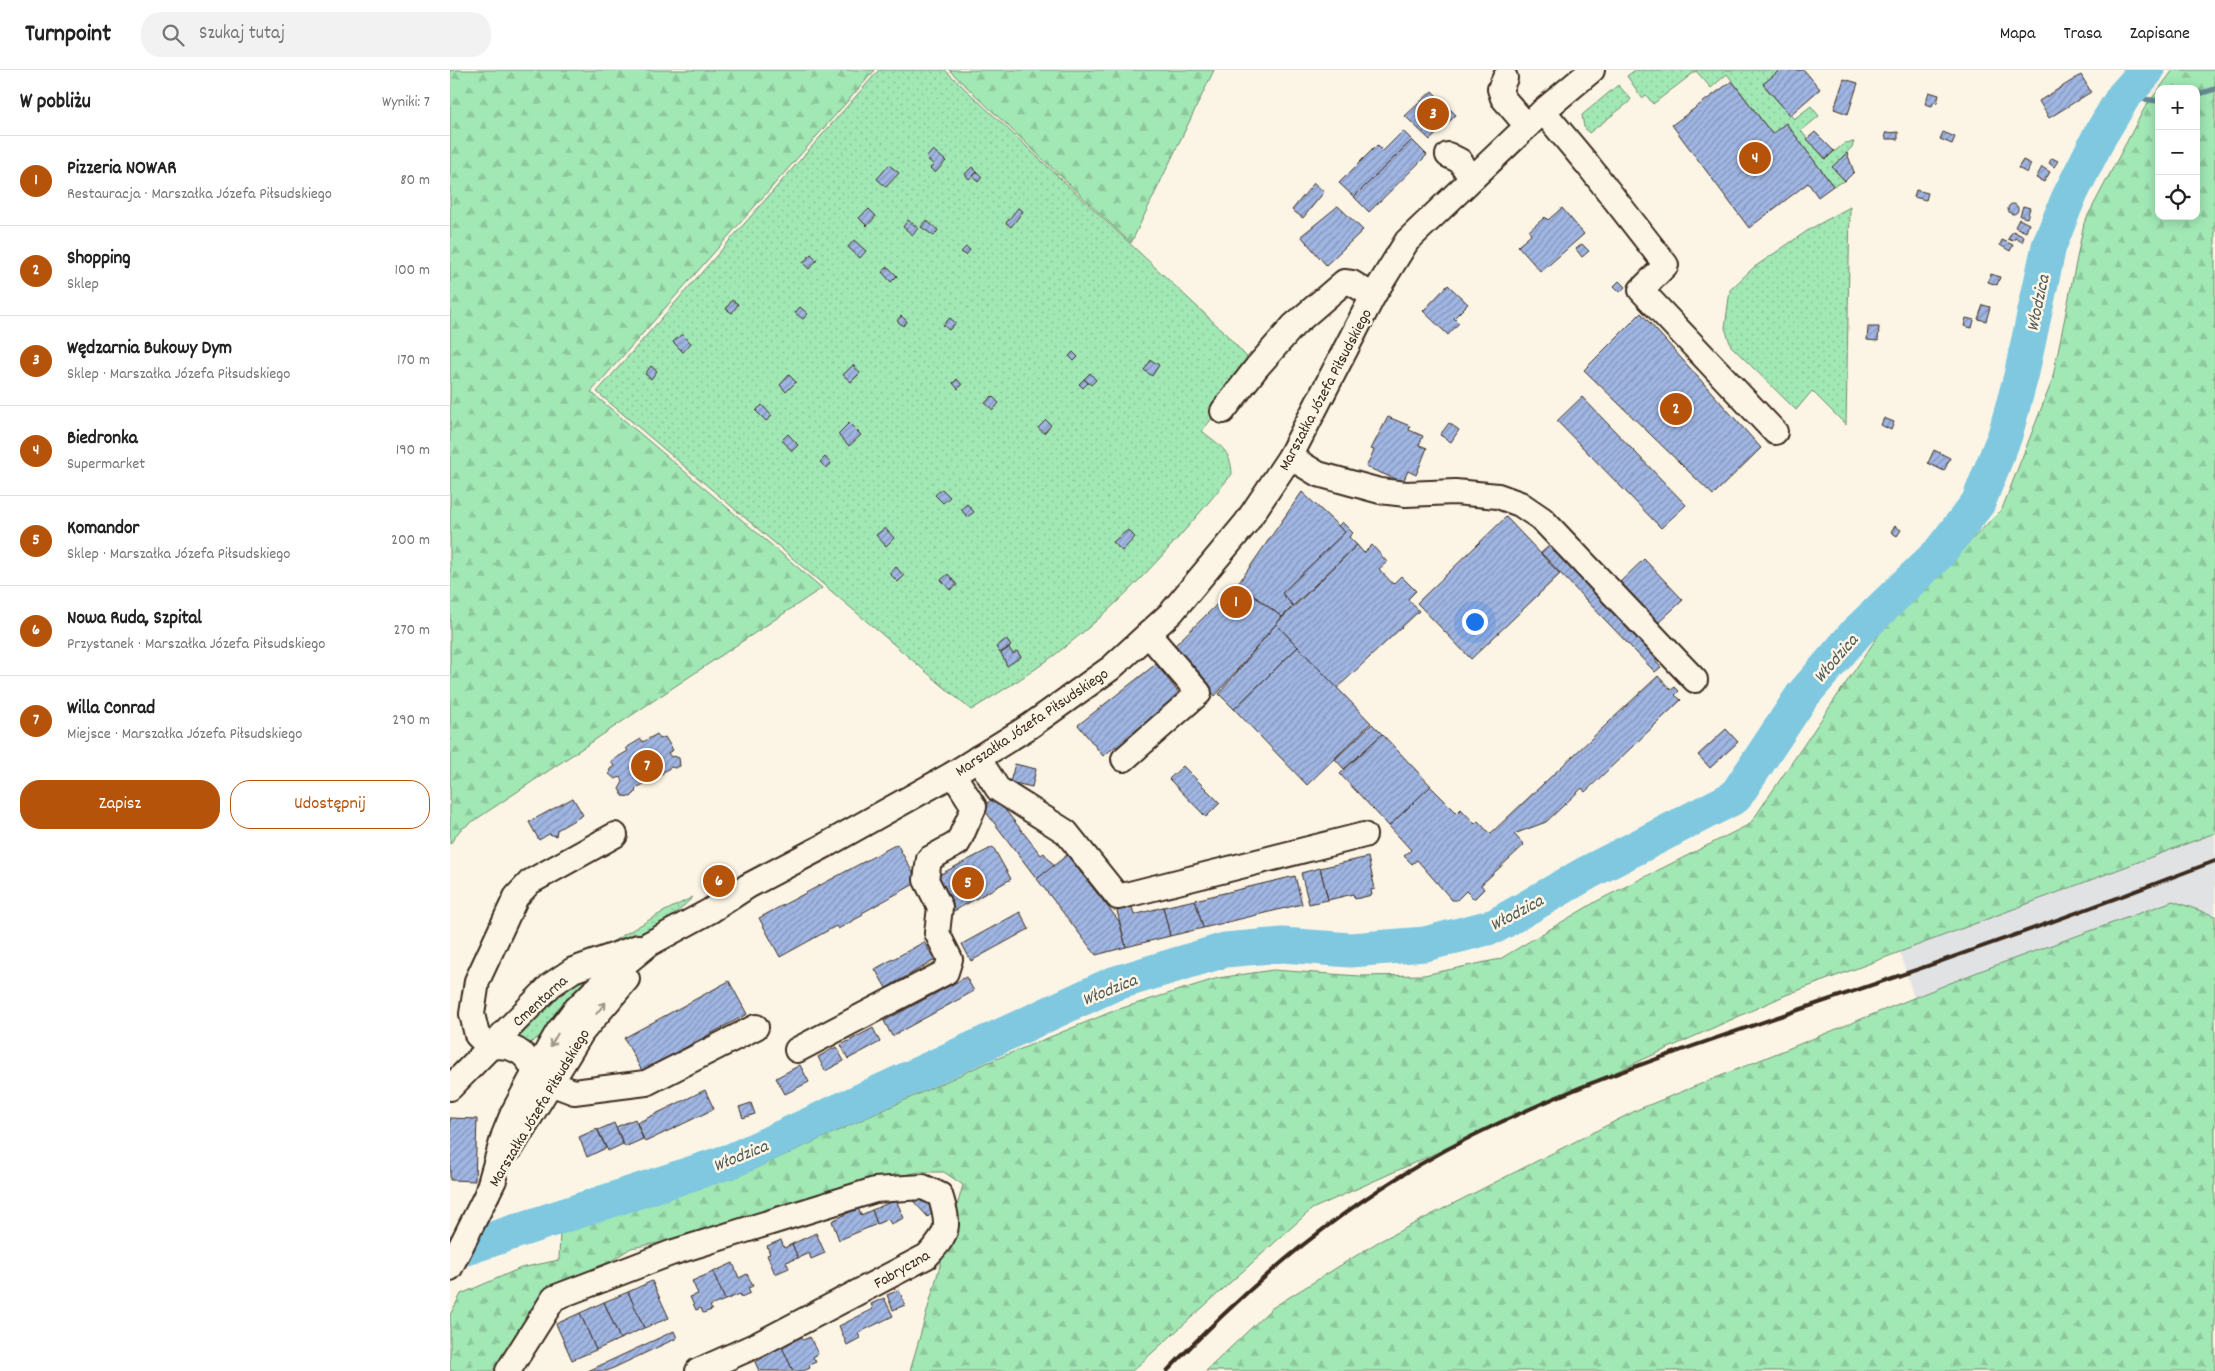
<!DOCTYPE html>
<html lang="pl">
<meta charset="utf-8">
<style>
body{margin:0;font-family:Dekko,sans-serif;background:#f2f2f2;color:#222}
.controls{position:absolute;right:15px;top:15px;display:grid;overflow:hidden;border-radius:10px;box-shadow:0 2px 12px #0003}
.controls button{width:45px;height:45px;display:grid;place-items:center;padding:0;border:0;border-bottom:1px solid #e0e0e0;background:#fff;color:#222;font:25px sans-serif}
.you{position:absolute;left:1024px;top:551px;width:18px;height:18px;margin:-12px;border:4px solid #fff;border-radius:50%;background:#1a73e8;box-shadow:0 0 0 8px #1a73e833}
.badge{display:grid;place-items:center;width:32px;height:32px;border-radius:50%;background:#b45309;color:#fff;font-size:16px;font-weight:700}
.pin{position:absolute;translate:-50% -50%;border:2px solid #fff;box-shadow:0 1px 5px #0006}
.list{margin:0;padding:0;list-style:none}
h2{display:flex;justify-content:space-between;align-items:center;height:65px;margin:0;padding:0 20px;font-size:21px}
h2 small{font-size:16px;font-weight:400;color:#767676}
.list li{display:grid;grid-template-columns:32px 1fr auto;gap:15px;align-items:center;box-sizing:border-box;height:90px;padding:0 20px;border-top:1px solid #e0e0e0}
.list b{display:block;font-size:19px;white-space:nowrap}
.list p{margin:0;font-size:16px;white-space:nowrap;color:#767676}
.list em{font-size:16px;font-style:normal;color:#767676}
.actions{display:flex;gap:10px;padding:15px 20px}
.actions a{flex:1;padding:11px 0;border:1px solid #b45309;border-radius:20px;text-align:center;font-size:18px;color:#b45309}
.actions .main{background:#b45309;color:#fff}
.icon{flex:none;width:28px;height:28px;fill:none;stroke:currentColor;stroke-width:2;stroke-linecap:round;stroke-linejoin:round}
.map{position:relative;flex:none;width:1765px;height:1301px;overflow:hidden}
header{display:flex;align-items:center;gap:30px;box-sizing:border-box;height:70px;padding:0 25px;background:#fff;border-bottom:1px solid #e0e0e0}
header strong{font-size:24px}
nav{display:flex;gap:28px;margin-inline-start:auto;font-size:18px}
.search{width:350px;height:45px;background:#f2f2f2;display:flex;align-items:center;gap:12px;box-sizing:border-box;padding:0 18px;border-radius:20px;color:#767676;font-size:19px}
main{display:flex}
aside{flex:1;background:#fff}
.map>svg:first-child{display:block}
.built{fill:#e0e2e4}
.grass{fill:url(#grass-dots);stroke:#6e896a}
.forest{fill:url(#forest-firs);stroke:#6e896a}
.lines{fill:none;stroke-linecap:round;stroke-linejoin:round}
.stream{stroke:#648992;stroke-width:5.5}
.river{stroke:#7fc8e0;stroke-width:35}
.building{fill:url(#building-hatch);stroke:#3b2a1e}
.minor-casing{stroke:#3b2a1e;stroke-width:28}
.minor{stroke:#fcf5e5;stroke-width:24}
.rail{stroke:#3b2a1e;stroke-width:4}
.oneway{stroke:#9c9082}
.labels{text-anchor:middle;stroke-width:5;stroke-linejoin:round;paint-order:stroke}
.street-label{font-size:16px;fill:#3b2a1e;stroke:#fcf5e5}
.water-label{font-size:18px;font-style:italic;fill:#4f5958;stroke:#fcf5e5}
</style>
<header>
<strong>Turnpoint</strong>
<div class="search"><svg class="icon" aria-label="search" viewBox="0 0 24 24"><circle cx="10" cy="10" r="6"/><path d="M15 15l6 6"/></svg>Szukaj tutaj</div>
<nav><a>Mapa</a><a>Trasa</a><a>Zapisane</a></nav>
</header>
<main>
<aside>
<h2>W pobliżu<small>Wyniki: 7</small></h2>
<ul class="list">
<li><span class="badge">1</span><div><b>Pizzeria NOWAR</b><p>Restauracja · Marszałka Józefa Piłsudskiego</p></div><em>80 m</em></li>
<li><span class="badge">2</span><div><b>Shopping</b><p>Sklep</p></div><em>100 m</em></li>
<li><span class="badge">3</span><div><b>Wędzarnia Bukowy Dym</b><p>Sklep · Marszałka Józefa Piłsudskiego</p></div><em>170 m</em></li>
<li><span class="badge">4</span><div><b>Biedronka</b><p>Supermarket</p></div><em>190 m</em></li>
<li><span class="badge">5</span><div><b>Komandor</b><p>Sklep · Marszałka Józefa Piłsudskiego</p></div><em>200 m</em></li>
<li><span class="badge">6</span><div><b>Nowa Ruda, Szpital</b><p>Przystanek · Marszałka Józefa Piłsudskiego</p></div><em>270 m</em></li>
<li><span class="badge">7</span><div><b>Willa Conrad</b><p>Miejsce · Marszałka Józefa Piłsudskiego</p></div><em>290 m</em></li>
</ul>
<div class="actions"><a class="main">Zapisz</a><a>Udostępnij</a></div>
</aside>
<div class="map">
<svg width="1765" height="1301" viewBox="0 0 1765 1301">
<defs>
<pattern id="grass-dots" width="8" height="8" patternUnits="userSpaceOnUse" patternTransform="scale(1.25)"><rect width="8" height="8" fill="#a1e8b5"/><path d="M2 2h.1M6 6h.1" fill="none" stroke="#8cc79b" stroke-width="1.8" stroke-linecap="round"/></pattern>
<pattern id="forest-firs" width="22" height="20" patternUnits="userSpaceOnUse" patternTransform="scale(1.25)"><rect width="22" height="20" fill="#a1e8b5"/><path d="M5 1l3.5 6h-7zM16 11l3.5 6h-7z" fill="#8cc79b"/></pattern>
<pattern id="building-hatch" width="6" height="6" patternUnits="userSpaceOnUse" patternTransform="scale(1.25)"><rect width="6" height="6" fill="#a0b6e3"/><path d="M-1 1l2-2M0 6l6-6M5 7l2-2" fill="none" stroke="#8494b7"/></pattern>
</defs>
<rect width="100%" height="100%" fill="#fcf5e5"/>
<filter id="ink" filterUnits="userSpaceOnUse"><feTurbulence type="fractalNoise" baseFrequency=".02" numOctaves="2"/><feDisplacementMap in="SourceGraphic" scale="10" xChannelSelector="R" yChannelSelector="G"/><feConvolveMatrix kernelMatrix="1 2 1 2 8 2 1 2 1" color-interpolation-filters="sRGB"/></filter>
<g filter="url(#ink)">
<path class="built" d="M1765 763V846L1723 832 1464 928 1450 882Z"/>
<g class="grass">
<path d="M429 0H495L773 261 804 295 752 361C769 375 781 380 782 404 732 465 679 527 616 576 587 600 553 620 521 640L147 322Z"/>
<path d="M1185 0H1330L1313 15 1344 49 1361 36 1369 46 1351 61 1375 89 1395 73 1404 72 1402 77 1383 97 1395 111 1383 116 1336 53 1322 64 1277 4 1261 18 1246 1 1203 34 1196 25 1192 28 1177 6Z"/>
<path d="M1168 15 1181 29 1178 33 1139 63 1134 57 1132 45Z"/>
<path d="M1400 137 1396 355 1362 321 1346 340 1281 276 1275 258 1280 220 1303 198 1360 159Z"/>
<path d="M243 827 205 863 148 880 211 843Z"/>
<path d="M140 905 88 968 77 975 66 968 64 962 106 920Z"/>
</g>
<g class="forest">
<path d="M0 0H425L141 322 372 518 10 760 0 774Z"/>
<path d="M499 0H764L681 173Z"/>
<path d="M1723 0H1765V763L1336 925 862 1139 682 1301H460L513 1115 494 1102H470L395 1116 288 1158 181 1178 104 1228 42 1301H0V1245L11 1224 71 1198 109 1190 110 1161 289 1106 534 994 666 940 768 908 823 900 910 906 974 905 1050 889 1147 831 1300 754 1432 560 1552 439 1602 311 1634 153 1694 39 1709 19V146H1746V19H1709Z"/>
<path d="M1723 831 1765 846V1301H756L822 1238 928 1172 1189 1039 1530 901Z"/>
</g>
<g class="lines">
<g class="stream">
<path d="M1746 25 1765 19"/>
<path d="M1673 27 1709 31"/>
</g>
<path class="river" d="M0 1183 283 1090 663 914 775 880 832 875 901 880 975 874 1045 856 1137 803 1285 727 1352 626 1407 562 1489 483 1528 433 1555 365 1571 306 1599 176 1618 129 1649 67 1673 27 1697 0"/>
</g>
<g class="building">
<path d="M1330 0H1354L1370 19 1340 45 1313 14Z"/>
<path d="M1631 5 1641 22 1599 48 1589 31Z"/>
<path d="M1394 9 1408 13 1398 44 1384 39Z"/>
<path d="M1282 11 1322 64 1336 53 1383 116 1368 127 1358 113 1299 158 1222 55Z"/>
<path d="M982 21 1006 45 980 70 955 46Z"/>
<path d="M1479 22 1489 25 1487 33 1484 32 1482 36 1475 34Z"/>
<path d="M953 61 962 70 904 127 889 113 927 75 933 81Z"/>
<path d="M1365 62 1384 81 1376 89 1357 69Z"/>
<path d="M1448 62V69H1436L1435 63Z"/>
<path d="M1493 62 1505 67 1502 74 1490 69Z"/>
<path d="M962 70 977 85 919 142 904 127Z"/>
<path d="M483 80 496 91 485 103 480 98 484 95 476 88Z"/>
<path d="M1397 83 1404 102 1395 111 1382 97Z"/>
<path d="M1602 88 1608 91 1604 97 1599 93Z"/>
<path d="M1573 90 1581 94 1577 103 1568 98Z"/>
<path d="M439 95 449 103 436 117 427 109Z"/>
<path d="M522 97 527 102 519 109 515 104Z"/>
<path d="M1592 97 1600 102 1594 112 1586 108Z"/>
<path d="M527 102 532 107 528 112 523 106Z"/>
<path d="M864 113 874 122 853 148 842 140Z"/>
<path d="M1466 120 1478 123 1476 130 1464 127Z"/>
<circle cx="1563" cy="139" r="5"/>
<path d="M888 136 913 160 876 195 851 166Z"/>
<path d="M1573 136 1580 138 1577 148 1570 146Z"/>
<path d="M568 138 573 141 561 157 556 153Z"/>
<path d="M1112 138 1134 164 1091 202 1068 176 1081 165 1079 161 1095 147 1098 150Z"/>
<path d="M419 139 426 146 417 156 409 148Z"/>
<path d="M1569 149 1579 154 1576 162 1565 157Z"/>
<path d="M458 150 468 158 463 165 453 157Z"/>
<path d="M476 150 488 160 484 166 471 157Z"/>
<path d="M1563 161 1574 167 1572 172 1565 168 1563 171 1558 169Z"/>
<path d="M404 170 416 181 410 188 398 177Z"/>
<path d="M1552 170 1563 175 1560 181 1550 175Z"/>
<path d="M1132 174 1139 181 1132 187 1126 179Z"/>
<path d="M516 177 520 180 516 185 511 182Z"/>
<path d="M361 184 367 190 359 199 353 193Z"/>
<path d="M438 197 447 206 441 212 432 202Z"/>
<path d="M1541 204 1550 207 1547 215 1538 212Z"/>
<path d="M1169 211 1175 217 1170 222 1164 216Z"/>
<path d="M998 215 1018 234 1004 248 1009 253 998 265 973 241Z"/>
<path d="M282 230 288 234 282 243 276 239Z"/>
<path d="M1533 235 1540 237 1536 251 1528 249Z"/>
<path d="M350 237 358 244 353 249 345 243Z"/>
<path d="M1191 243 1311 378 1263 425 1134 300Z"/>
<path d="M451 246 457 251 453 256 447 251Z"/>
<path d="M500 248 506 253 499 260 493 255Z"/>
<path d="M1516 248 1524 250 1522 258 1514 256Z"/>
<path d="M1418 257H1429L1428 271 1417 270Z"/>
<path d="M232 264 241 273 233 282 223 272Z"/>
<path d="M623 282 628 287 624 291 619 286Z"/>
<path d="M701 290 709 295 702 306 694 300Z"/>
<path d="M403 295 410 303 401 312 393 305Z"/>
<path d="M201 296 207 301 201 309 195 304Z"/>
<path d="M640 303 646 310 641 315 634 309Z"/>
<path d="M339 305 346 312 336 322 330 315Z"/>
<path d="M507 309 512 315 508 319 503 313Z"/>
<path d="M634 309 638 313 633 318 629 314Z"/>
<path d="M542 326 549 333 543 340 535 333Z"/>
<path d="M1132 327 1236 435 1211 458 1107 351Z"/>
<path d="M312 335 322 346 316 351 306 341Z"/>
<path d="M938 347 960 356 959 360 973 366 969 375 977 378 966 405 958 401 953 412 916 397 924 380 921 379Z"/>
<path d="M1434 348 1444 352 1441 360 1431 355Z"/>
<path d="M596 350 601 355 594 363 588 358Z"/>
<path d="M399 353 411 365 399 376 388 364Z"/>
<path d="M999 353 1009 360 1001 372 990 365Z"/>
<path d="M338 364 348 375 342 381 332 370Z"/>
<path d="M1484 380 1500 388 1494 401 1478 393Z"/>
<path d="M375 387 381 394 376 398 370 392Z"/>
<path d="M492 419 500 427 493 433 485 425Z"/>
<path d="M852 422 895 462 832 523 843 536 832 547 788 514Z"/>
<path d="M517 434 524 442 517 447 511 439Z"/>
<path d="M1056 447 1110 504 1021 589 967 533Z"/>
<path d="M892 452 903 463 899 467 907 475 843 536 832 523 895 462 888 456Z"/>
<path d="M1445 456 1451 460 1447 466 1441 462Z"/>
<path d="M435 458 444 468 436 476 426 465Z"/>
<path d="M678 460 685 467 672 481 663 472Z"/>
<path d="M1101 474 1209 587 1205 591 1211 597 1205 602 1091 483Z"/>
<path d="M907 475 914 483 922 475 937 492 929 499 943 514 951 506 966 521 958 529 969 541 887 618 826 554Z"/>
<path d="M1194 489 1233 530 1208 553 1169 513Z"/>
<path d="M446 497 454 506 448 512 439 503Z"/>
<path d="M498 504 507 515 500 520 491 510Z"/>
<path d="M788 514 832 547 765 626 721 579Z"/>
<path d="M826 554 848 577 784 639 769 624Z"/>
<path d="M556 569 561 576 550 583 546 577Z"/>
<path d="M848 577 921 653 857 715 784 639Z"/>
<path d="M559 578 563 584 567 581 571 587 557 596 551 583Z"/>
<path d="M706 594 733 628 722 632 675 669 677 672 668 680 666 676 653 686 628 655Z"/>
<path d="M1208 606 1221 620 1225 617 1229 621 1225 625 1231 630 1135 722 1132 718 1096 752 1064 764 1074 775 1031 815 1034 819 1025 828H1023L1016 821 1007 830H1002L967 790 962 794 954 786 961 780 939 756 980 716 1007 743 1011 739 1025 754 1028 751 1040 764Z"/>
<path d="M922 654 932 664 894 699 885 689Z"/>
<path d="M1276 659 1288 672 1260 698 1248 685Z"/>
<path d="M207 664 210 669 215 667 223 680 218 683 221 687 224 686 229 688 230 696 225 698 221 697 212 703 213 704 186 718 185 723 181 727 173 726 169 719 173 712 171 707 165 709 159 704 160 699 164 696 161 691 178 681 176 678 191 669 193 672Z"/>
<path d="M932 664 981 716 939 756 890 704Z"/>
<path d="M565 694 586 699 582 717 560 712Z"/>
<path d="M733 696 770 733 756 747 719 709Z"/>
<path d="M545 727 591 785 594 783 604 796 587 809 532 737Z"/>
<path d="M123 728 133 745 107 760 106 766 99 764 89 770 79 752Z"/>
<path d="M447 774 468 812 412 843 413 845 388 859 386 856 330 887 309 848Z"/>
<path d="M543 777 561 809 504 841 485 807Z"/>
<path d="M617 785 669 851 676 877 646 885 587 809Z"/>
<path d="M918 787 925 819 921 820 922 825 905 829 903 824 878 830 870 798Z"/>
<path d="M870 798 878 830 859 834 851 803Z"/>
<path d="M845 806 852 834 753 858 745 830Z"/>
<path d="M745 830 753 858 720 866 713 837Z"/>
<path d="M682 837 684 845 713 837 720 866 676 877 667 841Z"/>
<path d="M570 842 579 859 521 891 512 874Z"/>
<path d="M474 872 485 890 436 918 425 899Z"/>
<path d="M516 907 524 921 442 966 434 951Z"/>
<path d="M279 911 297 944 192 1001 174 968Z"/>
<path d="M423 958 430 972 398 989 391 975Z"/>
<path d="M386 977 394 991 375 1001 368 987Z"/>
<path d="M350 995 359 1012 335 1024 326 1008Z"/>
<path d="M255 1020 264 1039 195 1072 187 1053Z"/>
<path d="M301 1033 305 1044 293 1048 289 1037Z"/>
<path d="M0 1048 27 1049 25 1111 0 1110Z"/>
<path d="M185 1049 193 1069 175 1077 166 1057Z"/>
<path d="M164 1053 173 1074 158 1081 148 1060Z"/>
<path d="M147 1059 156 1078 137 1087 129 1067Z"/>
<path d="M473 1121 488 1137 478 1147 463 1131Z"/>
<path d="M446 1130 454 1148 441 1154 438 1149 427 1154 422 1140Z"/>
<path d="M408 1138 411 1145 422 1140 427 1154 389 1170 382 1151Z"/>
<path d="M366 1163 375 1183 361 1189 359 1183 348 1188 342 1174Z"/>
<path d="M331 1170 334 1178 342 1174 348 1188 336 1192 339 1198 325 1204 317 1185 320 1184 317 1176Z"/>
<path d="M283 1193 289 1208 297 1204 303 1216 298 1218 300 1223 291 1227 290 1224 275 1230 263 1202Z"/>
<path d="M263 1202 275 1230 260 1236 262 1240 253 1243 251 1238 246 1240 240 1227 248 1224 242 1211Z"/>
<path d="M202 1211 219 1248 194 1258 178 1222Z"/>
<path d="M449 1220 455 1235 443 1240 437 1225Z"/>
<path d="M178 1222 194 1258 170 1269 154 1232Z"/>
<path d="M434 1228 443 1246 408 1263 410 1268 397 1275 389 1256 423 1239 421 1234Z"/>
<path d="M154 1232 170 1269 146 1280 130 1243Z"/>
<path d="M130 1243 146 1280 122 1290 106 1254Z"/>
<path d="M224 1261 227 1268 157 1301H138Z"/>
<path d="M351 1266 353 1270 360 1267 368 1284 363 1287 366 1292 359 1295 360 1298 353 1301H343L331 1275Z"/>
<path d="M331 1275 343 1301H309L305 1292 313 1288 311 1284Z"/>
</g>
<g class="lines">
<g class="minor-casing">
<g id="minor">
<path d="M1055 8 1050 19 1053 28 1077 56"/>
<path d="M1093 41 1138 95 1216 195 1191 220 1325 362"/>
<path d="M998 85 1010 91 1021 108"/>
<path d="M773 341 807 297 844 255 894 212 902 213 923 226"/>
<path d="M840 387 868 404 930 421 956 424 1005 422 1048 426 1070 434 1092 449 1245 610"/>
<path d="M528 688 548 719 616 762 668 827 914 765"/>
<path d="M674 689 749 623 698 564"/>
<path d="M39 977 27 965 22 944 27 911 66 827 80 812 165 765"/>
<path d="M39 977C66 973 83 986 87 1014"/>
<path d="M347 980 496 902 500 889 487 863 490 837 476 810 479 789 508 773 524 737 503 704"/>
<path d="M100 1013 124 1022 196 1013 306 957"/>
<path d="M0 1018 101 915 123 900 188 877"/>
<path d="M61 1078 132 962 177 909"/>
<path d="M37 1124 54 1065 63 1043 84 1004 108 962 124 941 155 910 199 874 260 841 298 816 376 775 503 704 580 656 661 598 721 543 796 453 840 387 923 226 957 171 1093 41 1142 0"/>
<path d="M0 1198 44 1110"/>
<path d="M58 1301 104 1228 221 1183 425 1120 473 1117 490 1125C500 1157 499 1162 477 1186L309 1274 248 1301"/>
</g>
</g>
<use href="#minor" class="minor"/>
<path class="rail" d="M717 1301C792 1222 874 1150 969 1095 1092 1023 1229 981 1363 935 1498 890 1632 842 1765 791"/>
</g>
<defs><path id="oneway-shaft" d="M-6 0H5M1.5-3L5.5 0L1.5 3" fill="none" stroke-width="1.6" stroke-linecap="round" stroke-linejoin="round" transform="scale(1.25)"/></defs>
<g class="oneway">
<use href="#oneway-shaft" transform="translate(151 938) rotate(-51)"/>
<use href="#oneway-shaft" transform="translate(104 970) rotate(120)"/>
</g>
</g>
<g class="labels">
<g class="street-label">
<text transform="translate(874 319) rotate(-62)" y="6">Marszałka Józefa Piłsudskiego</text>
<text transform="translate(581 651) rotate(-34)" y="6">Marszałka Józefa Piłsudskiego</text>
<text transform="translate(89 930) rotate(-42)" y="6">Cmentarna</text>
<text transform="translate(88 1037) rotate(-59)" y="6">Marszałka Józefa Piłsudskiego</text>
<text transform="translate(451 1198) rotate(-30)" y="6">Fabryczna</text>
</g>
<g class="water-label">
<text transform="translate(1587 233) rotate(-78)" y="6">Włodzica</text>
<text transform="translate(1385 588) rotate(-49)" y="6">Włodzica</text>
<text transform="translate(1066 842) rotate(-28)" y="6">Włodzica</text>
<text transform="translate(659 919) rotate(-22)" y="6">Włodzica</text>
<text transform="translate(290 1085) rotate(-22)" y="6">Włodzica</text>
</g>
</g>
</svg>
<div class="controls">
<button>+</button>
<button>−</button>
<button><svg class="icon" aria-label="locate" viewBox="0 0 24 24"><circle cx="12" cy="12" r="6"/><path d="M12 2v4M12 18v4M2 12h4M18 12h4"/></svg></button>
</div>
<div class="you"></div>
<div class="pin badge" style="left:786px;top:532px">1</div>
<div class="pin badge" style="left:1226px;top:339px">2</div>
<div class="pin badge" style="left:983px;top:44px">3</div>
<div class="pin badge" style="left:1305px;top:88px">4</div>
<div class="pin badge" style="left:518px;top:813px">5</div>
<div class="pin badge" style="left:269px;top:811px">6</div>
<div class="pin badge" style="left:197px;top:696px">7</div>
</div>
</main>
